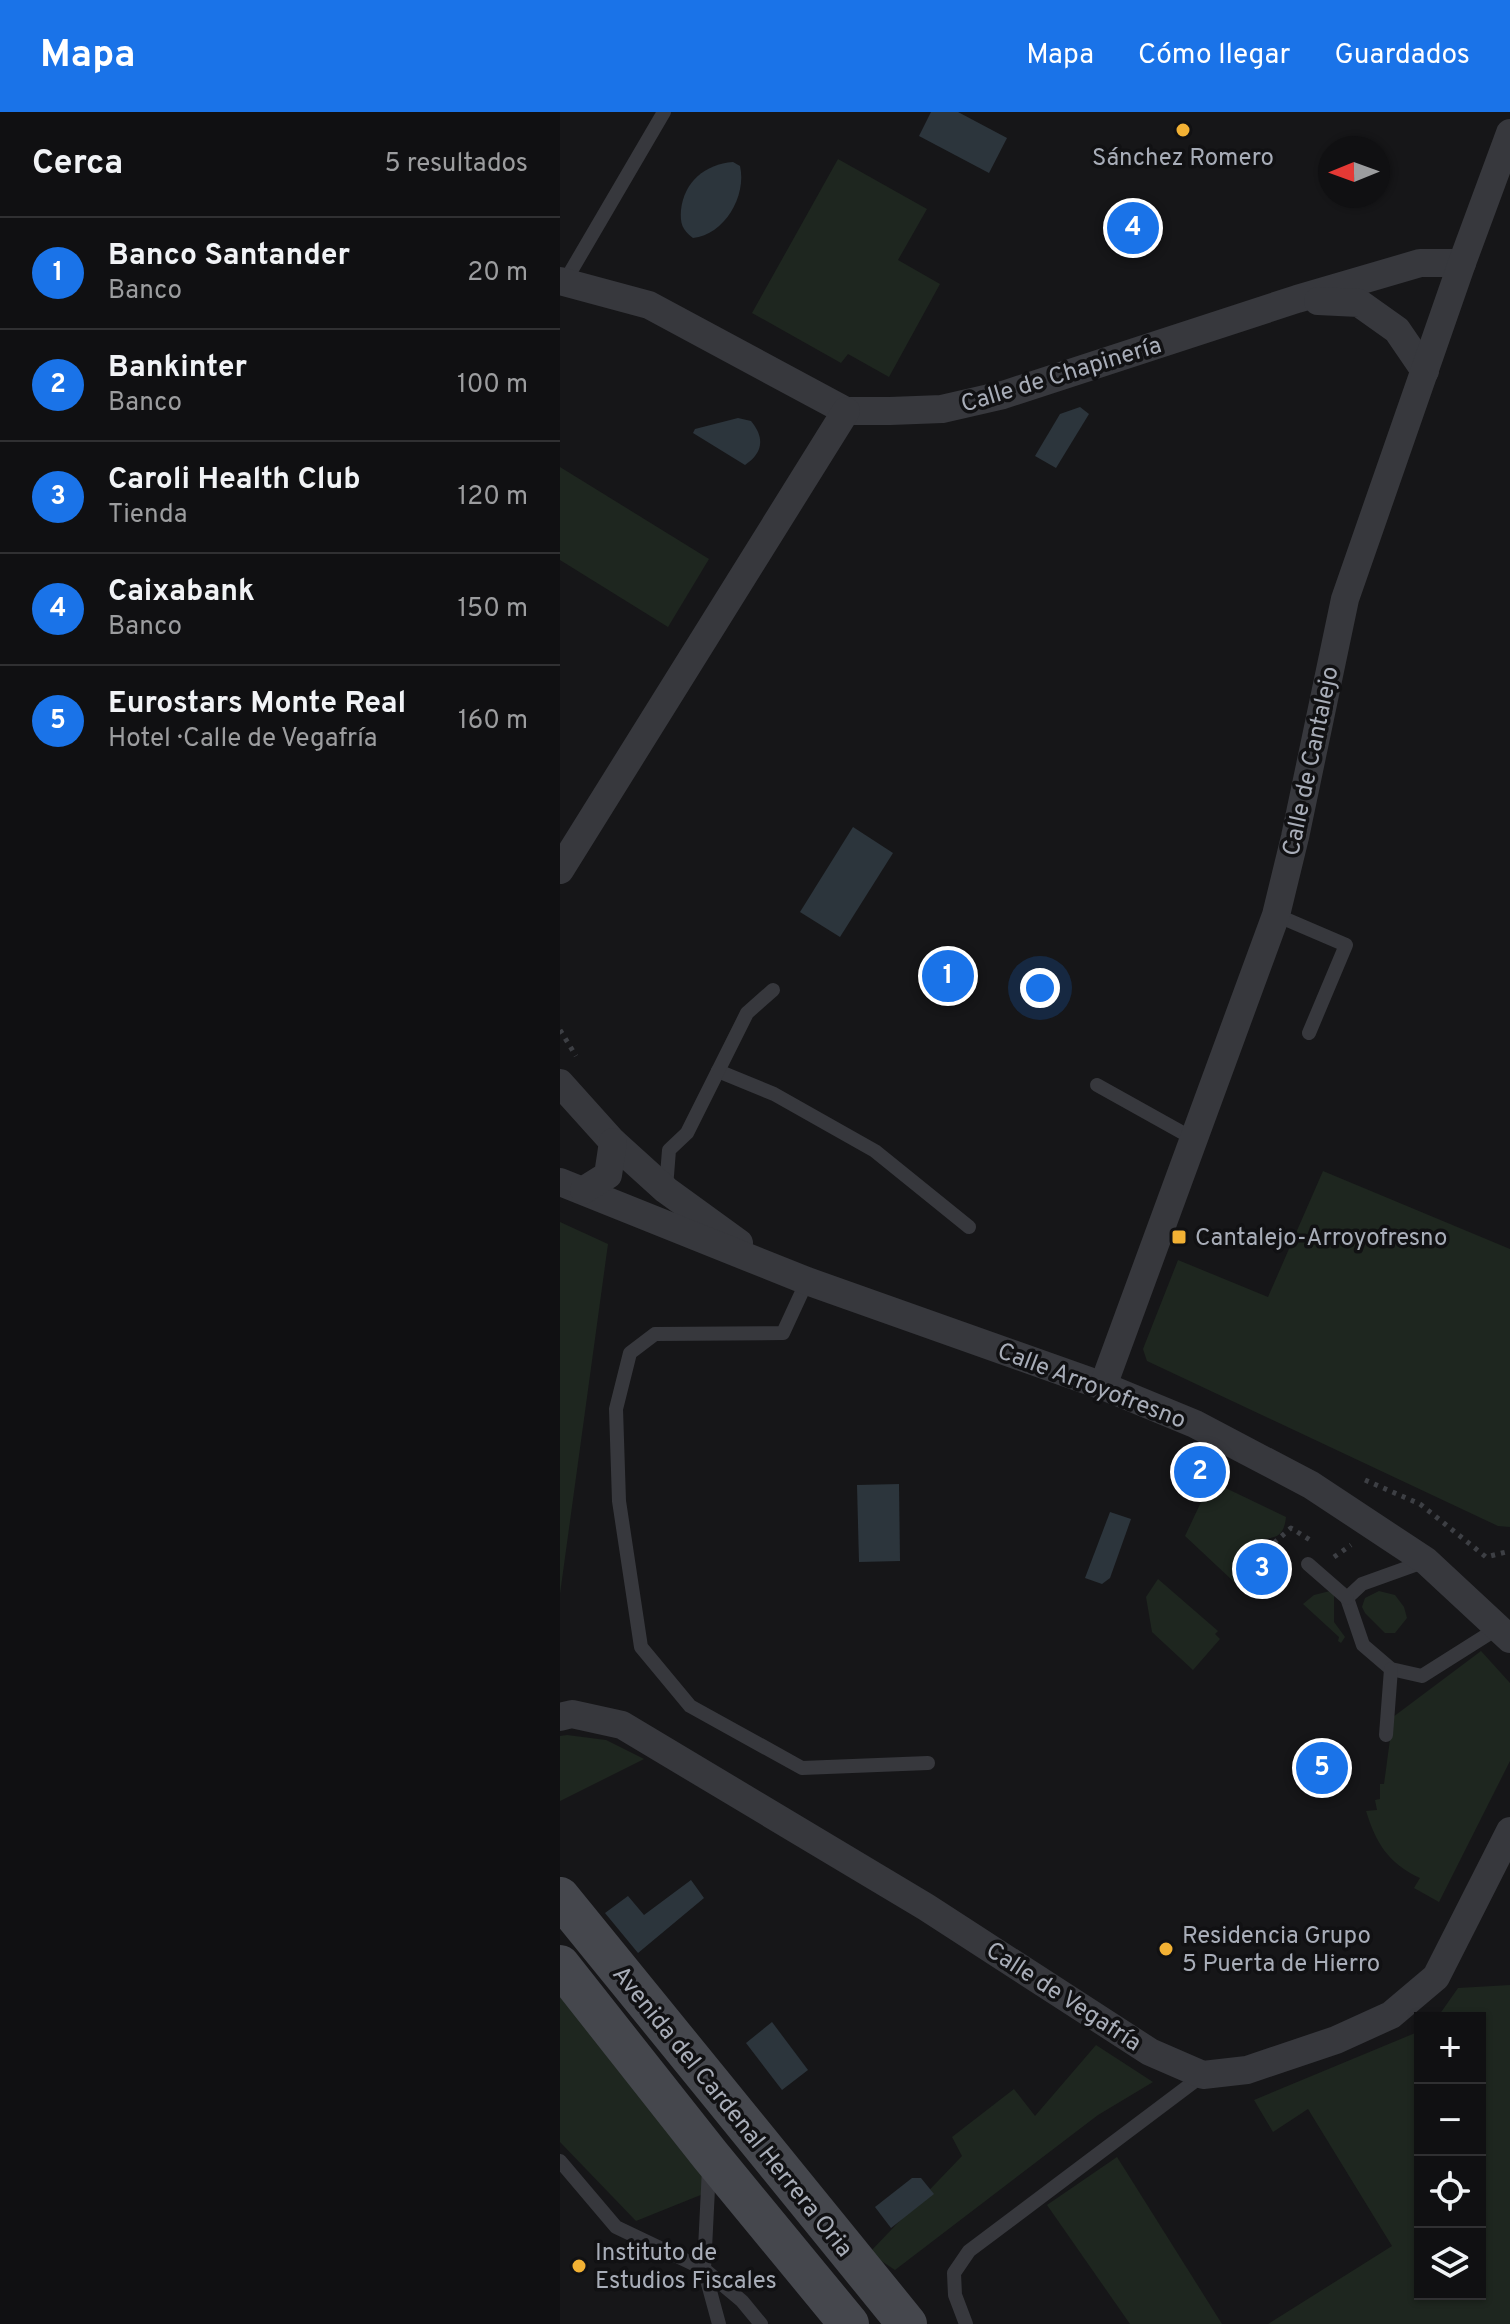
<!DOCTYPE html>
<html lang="es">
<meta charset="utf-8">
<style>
body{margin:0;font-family:Overpass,sans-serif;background:#19191b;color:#f1f3f6}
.controls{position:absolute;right:24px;bottom:24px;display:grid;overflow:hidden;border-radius:0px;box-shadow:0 2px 6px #0004}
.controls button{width:72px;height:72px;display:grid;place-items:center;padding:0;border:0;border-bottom:2px solid #303032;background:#101012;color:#f1f3f6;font:40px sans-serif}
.compass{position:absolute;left:758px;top:24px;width:72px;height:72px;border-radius:50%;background:#101012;box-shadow:0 2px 6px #0004;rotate:269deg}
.you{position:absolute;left:480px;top:876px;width:28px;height:28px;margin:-20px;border:6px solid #fff;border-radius:50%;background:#1a73e8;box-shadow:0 0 0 12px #1a73e833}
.badge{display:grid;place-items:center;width:52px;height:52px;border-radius:50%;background:#1a73e8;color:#fff;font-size:26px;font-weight:700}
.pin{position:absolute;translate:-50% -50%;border:4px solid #fff;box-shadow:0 2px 8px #0006}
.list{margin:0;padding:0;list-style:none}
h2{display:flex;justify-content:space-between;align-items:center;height:104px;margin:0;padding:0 32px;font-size:34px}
h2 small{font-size:26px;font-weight:400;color:#9c9d9f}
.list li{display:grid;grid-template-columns:52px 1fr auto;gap:24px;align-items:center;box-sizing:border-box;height:112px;padding:0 32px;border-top:2px solid #303032}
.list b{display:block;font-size:30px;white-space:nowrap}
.list p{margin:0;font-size:26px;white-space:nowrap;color:#9c9d9f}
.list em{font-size:26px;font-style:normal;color:#9c9d9f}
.icon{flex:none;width:44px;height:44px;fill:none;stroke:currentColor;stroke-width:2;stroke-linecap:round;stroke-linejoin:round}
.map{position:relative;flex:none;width:950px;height:2212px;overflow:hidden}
header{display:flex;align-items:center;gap:48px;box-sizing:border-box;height:112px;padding:0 40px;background:#1a73e8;color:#fff}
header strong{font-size:38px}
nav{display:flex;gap:44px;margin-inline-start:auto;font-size:28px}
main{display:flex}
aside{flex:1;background:#101012}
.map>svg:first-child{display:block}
.green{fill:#1e261f}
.water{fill:#2c353c}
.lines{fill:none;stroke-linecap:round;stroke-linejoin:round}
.path{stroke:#3d3f44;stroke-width:5;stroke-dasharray:4 6;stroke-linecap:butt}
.lane{stroke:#37383d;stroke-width:14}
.street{stroke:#37383d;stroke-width:28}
.secondary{stroke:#45474d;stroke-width:40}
.poi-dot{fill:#f2b134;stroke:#111113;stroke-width:3}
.labels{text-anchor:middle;stroke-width:7;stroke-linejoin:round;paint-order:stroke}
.poi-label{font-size:24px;fill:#a8adb8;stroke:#111113;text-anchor:start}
.street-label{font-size:24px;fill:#a8adb8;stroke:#111113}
</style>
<header>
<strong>Mapa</strong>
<nav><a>Mapa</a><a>Cómo llegar</a><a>Guardados</a></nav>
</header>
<main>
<aside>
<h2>Cerca<small>5 resultados</small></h2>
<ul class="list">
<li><span class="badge">1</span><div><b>Banco Santander</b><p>Banco</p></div><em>20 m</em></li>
<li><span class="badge">2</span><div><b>Bankinter</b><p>Banco</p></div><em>100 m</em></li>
<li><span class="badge">3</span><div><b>Caroli Health Club</b><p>Tienda</p></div><em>120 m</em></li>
<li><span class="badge">4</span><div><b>Caixabank</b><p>Banco</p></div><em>150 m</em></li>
<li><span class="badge">5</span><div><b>Eurostars Monte Real</b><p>Hotel · Calle de Vegafría</p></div><em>160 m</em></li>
</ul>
</aside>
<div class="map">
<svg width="950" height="2212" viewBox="0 0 950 2212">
<rect width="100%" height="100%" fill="#161618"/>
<g class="green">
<path d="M278 47 367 97 338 148 380 172 329 265 288 242 281 251 192 201Z"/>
<path d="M0 355 149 447 108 515 0 448Z"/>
<path d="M763 1059 950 1137V1415L938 1414 587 1249 583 1237 618 1148 708 1185Z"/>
<path d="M0 1110 48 1132 0 1482Z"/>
<path d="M651 1369 726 1405C723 1433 708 1422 693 1431 688 1434 683 1440 679 1445L704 1468 689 1484 625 1424Z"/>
<path d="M598 1467 658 1519 655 1522 660 1527 633 1558 592 1520 586 1485Z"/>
<path d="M774 1478V1510L785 1525 781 1531 778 1529 779 1525 743 1492 754 1483Z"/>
<path d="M819 1479 835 1483 844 1495 847 1506 835 1521H825L805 1501 802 1495 805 1486Z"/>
<path d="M921 1539 950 1571V1649L879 1790 854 1776 860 1766C828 1751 816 1731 806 1699L817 1698 815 1688 820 1687V1672H824L833 1605Z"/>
<path d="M7 1623 46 1628 84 1647 0 1689V1624Z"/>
<path d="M0 1868 163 2074 76 2109 0 2030Z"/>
<path d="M950 1873V2212H708L832 2134 748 1997 713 2020 694 1988 860 1919V2182H920V1906H877L898 1876Z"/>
<path d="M536 1933 593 1970 538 2003 335 2158 309 2141 402 2044 392 2025 454 1977 475 2004Z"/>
<path d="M557 2045 662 2212H570L487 2093Z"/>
</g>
<g class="water">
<path d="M371 0H398L447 26 429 61 359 24Z"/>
<path d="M173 50 180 54C187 84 164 123 133 126 122 118 120 111 121 98 124 70 145 52 173 50Z"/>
<path d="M520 295 529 302 496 356 475 344 500 302Z"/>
<path d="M178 306 191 309C205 326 203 341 185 353L133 321 135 317Z"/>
<path d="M293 715 333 741 280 825 240 800Z"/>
<path d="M339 1372 340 1449 299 1450 297 1373Z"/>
<path d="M550 1400 571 1407 550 1466 542 1472 525 1466Z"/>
<path d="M131 1768 144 1786 78 1841 45 1801 68 1784 84 1803Z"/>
<path d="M212 1910 248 1958 222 1978 186 1931Z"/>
<path d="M352 2066H361L374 2082 331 2116 315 2095Z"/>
</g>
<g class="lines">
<g class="path">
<path d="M0 918 16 944"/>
<path d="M805 1368 860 1392 926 1445 950 1439"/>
<path d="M699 1444 731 1416 750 1428"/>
<path d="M774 1445 791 1433"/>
</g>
<g class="lane">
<path d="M4 171 104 0"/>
<path d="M716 803 786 833 749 921"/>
<path d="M158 959 214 982 315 1039 409 1115"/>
<path d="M537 973 632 1026"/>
<path d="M106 1076 109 1038 127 1021 187 901 213 878"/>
<path d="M247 1169 223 1221 95 1222 70 1241 56 1297 59 1389 81 1535 130 1594 242 1656 368 1651"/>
<path d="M866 1449 802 1472 787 1486 803 1533 831 1557 862 1564 938 1516"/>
<path d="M748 1452 787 1486"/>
<path d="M826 1623 831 1557"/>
<path d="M0 2049 56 2115 144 2157 159 2212"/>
<path d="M149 2056 144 2157 182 2189 201 2212"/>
<path d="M406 2212 395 2183 394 2161 409 2139 643 1963"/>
</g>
<g class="street">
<path d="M0 169 89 193 286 299H330L382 297 443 283 737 187 860 151H902"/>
<path d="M758 189 799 191 837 218 865 259"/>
<path d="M0 758 286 299"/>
<path d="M0 971 53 1030 106 1078 179 1131"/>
<path d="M0 1070 247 1169 543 1274 635 1312 751 1373 866 1449 950 1527"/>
<path d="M24 1078 48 1063 53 1030"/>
<path d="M543 1274 716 803 735 725 785 487 902 151 950 21"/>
<path d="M0 1605 12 1602 62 1613 366 1795 590 1940 643 1963 687 1958 776 1928 831 1903 876 1865 950 1719"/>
</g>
<g class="secondary">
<path d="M0 1785 347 2212"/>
<path d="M0 1853 150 2043 289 2212"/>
</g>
</g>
<g class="poi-dot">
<circle cx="623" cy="18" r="8"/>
<rect x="611" y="1117" width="16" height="16" rx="4"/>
<circle cx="606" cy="1837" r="8"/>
<circle cx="19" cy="2154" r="8"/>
</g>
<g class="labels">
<g class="poi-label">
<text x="623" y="53" text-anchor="middle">Sánchez Romero</text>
<text x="635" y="1133">Cantalejo-Arroyofresno</text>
<text x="622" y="1831">Residencia Grupo<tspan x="622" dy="28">5 Puerta de Hierro</tspan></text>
<text x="35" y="2148">Instituto de<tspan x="35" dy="28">Estudios Fiscales</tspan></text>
</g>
<g class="street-label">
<text transform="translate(501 262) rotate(-17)" y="8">Calle de Chapinería</text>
<text transform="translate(750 649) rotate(-78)" y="8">Calle de Cantalejo</text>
<text transform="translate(532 1273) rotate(21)" y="8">Calle Arroyofresno</text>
<text transform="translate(504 1884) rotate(33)" y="8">Calle de Vegafría</text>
<text transform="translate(173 1999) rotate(51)" y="8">Avenida del Cardenal Herrera Oria</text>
</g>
</g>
</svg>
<div class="controls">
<button>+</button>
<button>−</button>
<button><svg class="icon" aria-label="locate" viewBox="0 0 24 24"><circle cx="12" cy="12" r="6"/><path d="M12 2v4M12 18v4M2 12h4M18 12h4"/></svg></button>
<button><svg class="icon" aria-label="layers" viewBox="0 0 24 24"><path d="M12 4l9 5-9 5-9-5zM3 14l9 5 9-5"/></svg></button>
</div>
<svg class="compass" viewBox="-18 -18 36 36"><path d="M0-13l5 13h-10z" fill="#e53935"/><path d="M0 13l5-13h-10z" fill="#9c9d9f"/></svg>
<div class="you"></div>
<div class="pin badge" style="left:388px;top:864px">1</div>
<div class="pin badge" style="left:640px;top:1360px">2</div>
<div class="pin badge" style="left:702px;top:1457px">3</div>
<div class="pin badge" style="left:573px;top:116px">4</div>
<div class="pin badge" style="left:762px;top:1656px">5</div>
</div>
</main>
